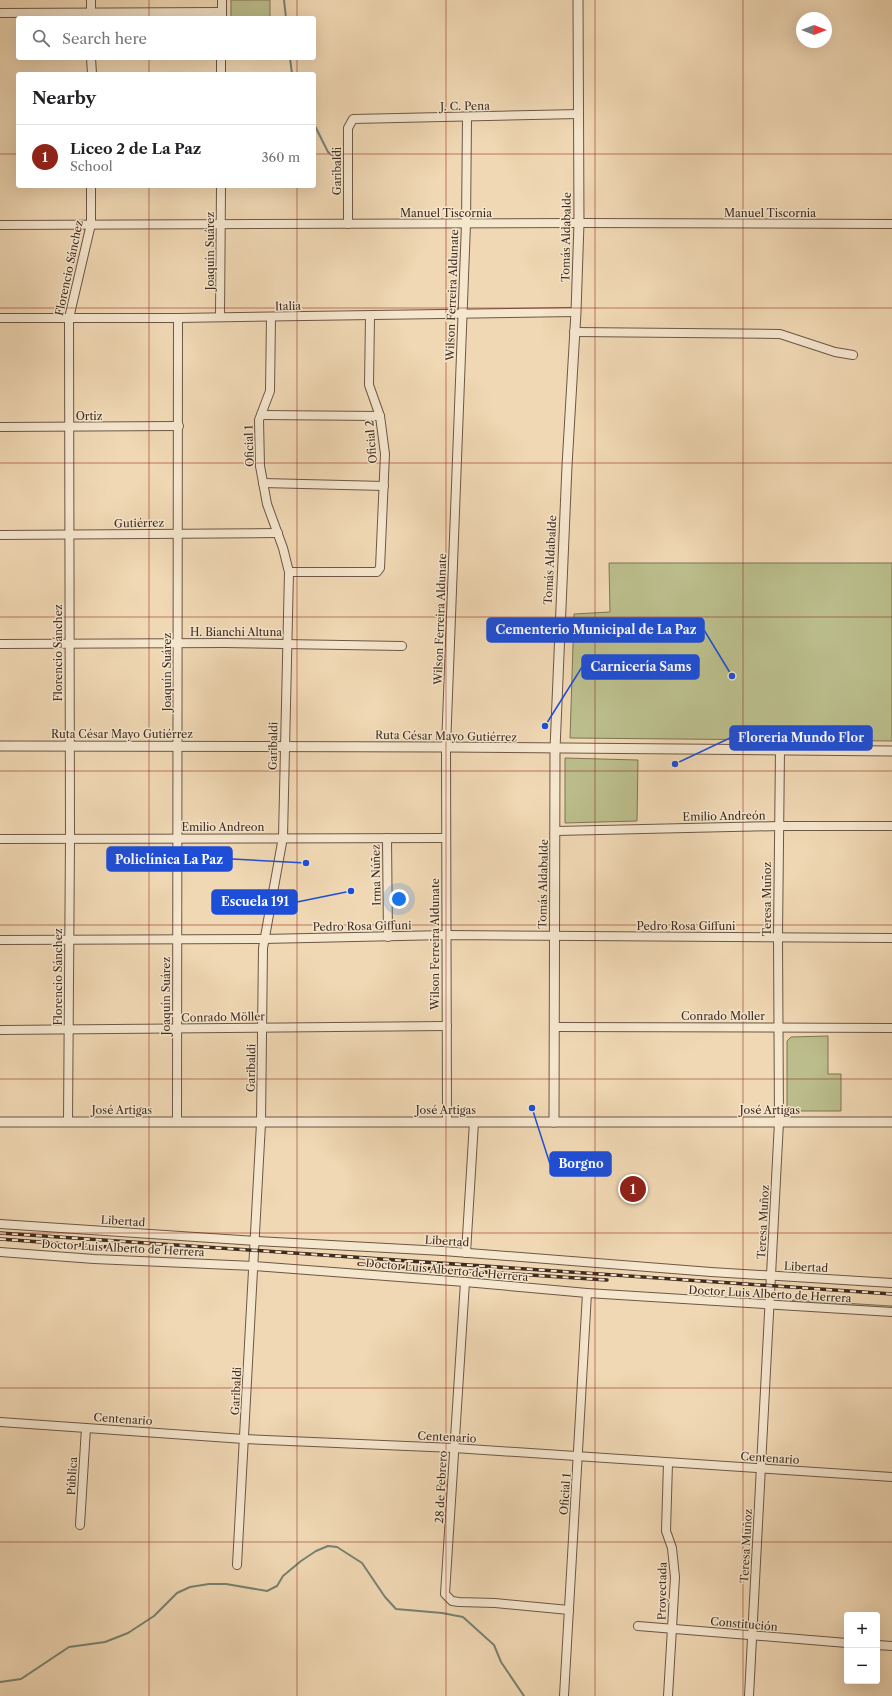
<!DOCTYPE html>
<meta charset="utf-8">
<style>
body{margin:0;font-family:"Libre Caslon Text",serif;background:#f2f2f2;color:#202124}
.controls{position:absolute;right:12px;bottom:12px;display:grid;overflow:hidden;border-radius:4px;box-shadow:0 4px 16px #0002}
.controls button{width:36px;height:36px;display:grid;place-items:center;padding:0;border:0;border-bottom:1px solid #e0e0e0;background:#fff;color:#202124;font:20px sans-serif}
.compass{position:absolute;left:796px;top:12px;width:36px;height:36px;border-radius:50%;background:#fff;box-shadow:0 4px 16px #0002;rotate:90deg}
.you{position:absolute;left:399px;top:899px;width:14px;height:14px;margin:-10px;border:3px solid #fff;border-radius:50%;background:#1a73e8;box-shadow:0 0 0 6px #1a73e833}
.badge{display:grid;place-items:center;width:26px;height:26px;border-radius:50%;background:#8f2418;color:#fff;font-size:13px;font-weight:700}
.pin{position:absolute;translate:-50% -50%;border:2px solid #fff;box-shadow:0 1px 4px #0006}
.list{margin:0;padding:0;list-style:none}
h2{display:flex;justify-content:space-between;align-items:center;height:52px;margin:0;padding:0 16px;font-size:17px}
h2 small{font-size:13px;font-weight:400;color:#757577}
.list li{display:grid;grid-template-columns:26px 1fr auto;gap:12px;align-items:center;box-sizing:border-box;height:64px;padding:0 16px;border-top:1px solid #e0e0e0}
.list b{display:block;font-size:15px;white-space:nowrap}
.list p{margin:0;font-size:13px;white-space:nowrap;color:#757577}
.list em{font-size:13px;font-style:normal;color:#757577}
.icon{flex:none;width:22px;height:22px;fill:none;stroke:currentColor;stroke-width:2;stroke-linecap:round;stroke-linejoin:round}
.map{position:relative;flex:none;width:892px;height:1696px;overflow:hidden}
.search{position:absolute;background:#fff;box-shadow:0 4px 16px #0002;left:16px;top:16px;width:300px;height:44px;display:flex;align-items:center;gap:10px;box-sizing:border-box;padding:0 14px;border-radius:4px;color:#757577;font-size:15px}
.panel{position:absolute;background:#fff;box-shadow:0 4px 16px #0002;left:16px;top:72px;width:300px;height:116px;border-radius:4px}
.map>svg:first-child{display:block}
.green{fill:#bbbe8c;stroke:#7e7556}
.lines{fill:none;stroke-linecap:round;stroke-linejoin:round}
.stream{stroke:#778271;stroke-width:2}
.minor-casing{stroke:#6d5745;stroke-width:10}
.tertiary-casing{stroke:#6d5745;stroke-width:11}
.minor{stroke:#f5e6ce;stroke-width:8}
.tertiary{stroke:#f5e6ce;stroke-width:9}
.rail-casing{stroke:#412c20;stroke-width:3.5}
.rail{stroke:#f5e6ce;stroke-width:2;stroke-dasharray:6;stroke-linecap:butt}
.grid{fill:none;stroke:#8f2418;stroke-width:1;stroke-opacity:0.55}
.labels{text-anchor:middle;stroke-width:3;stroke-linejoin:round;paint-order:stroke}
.street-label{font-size:11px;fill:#412c20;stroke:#f5e6ce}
.leader{fill:none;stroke:#1d4ed8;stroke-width:1.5}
.callout-dot{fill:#1d4ed8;stroke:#f5e6ce;stroke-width:1.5}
.callout{fill:#1d4ed8;stroke:#1d4ed8;stroke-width:1.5}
.callout-label{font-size:12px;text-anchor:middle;font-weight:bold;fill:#fff}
</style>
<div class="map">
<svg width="892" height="1696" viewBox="0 0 892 1696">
<rect width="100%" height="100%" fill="#f0d8b4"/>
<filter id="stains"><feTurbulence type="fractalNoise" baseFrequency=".005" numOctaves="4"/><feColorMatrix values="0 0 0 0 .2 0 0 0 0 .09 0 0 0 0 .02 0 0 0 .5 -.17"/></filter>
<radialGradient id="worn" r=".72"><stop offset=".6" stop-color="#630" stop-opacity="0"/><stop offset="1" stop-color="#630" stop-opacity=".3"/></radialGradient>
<g class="green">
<rect x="231" y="0" width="39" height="18"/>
<path d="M609 563H892V741L570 738 574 614 610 612Z"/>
<path d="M565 758 638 760 637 821 565 823Z"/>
<path d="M828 1036V1074H841V1111H790L787 1107V1041L791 1037Z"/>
<path d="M793 1300 892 1306V1310L790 1303Z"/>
</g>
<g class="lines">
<g class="stream">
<path d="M284 0 286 18"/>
<path d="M290 58 292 74"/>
<path d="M314 124 328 152 339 161"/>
<path d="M0 1682 21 1679 69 1647 105 1642 128 1633 154 1616 177 1593 190 1587 209 1584H226L267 1591 277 1586 283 1576 301 1561 316 1551 328 1546 337 1547 362 1563 385 1597 396 1609 442 1613 463 1617 494 1645 501 1662 524 1696"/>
</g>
<g class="minor-casing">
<g id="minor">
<path d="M91 0V18"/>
<path d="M0 13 222 12"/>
<path d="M222 18V0"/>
<path d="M91 58 92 74"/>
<path d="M221 74V58"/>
<path d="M348 224V128L353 119 579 114"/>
<path d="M0 225 579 223 892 224"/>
<path d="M220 317 221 186"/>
<path d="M0 318H178L576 312"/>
<path d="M574 332 780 334 835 352 853 355"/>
<path d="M261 415 380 416"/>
<path d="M0 427 179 426"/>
<path d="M263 483 384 486"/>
<path d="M0 535 278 533"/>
<path d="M289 572H377L380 568 385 454 380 416 369 385 370 316"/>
<path d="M0 644 225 643 402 646"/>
<path d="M556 831 779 826H892"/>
<path d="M387 838 388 937"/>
<path d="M0 839 446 838"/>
<path d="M0 940 263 939 446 935 892 938"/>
<path d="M554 1027 892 1028"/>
<path d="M0 1030 447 1026"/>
<path d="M68 1122 70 839 69 318 91 224V186"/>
<path d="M177 1122 178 318"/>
<path d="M447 1122 446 747 466 224 467 117"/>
<path d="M0 1224 256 1241 443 1251 711 1272 892 1283"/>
<path d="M0 1252 94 1259 254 1266 465 1282 587 1293 892 1312"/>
<path d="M466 1253 474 1122"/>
<path d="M465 1282 445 1594 452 1601 459 1602 495 1603 569 1610"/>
<path d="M0 1422 244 1439 454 1448 892 1477"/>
<path d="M80 1525 86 1428"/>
<path d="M237 1565 261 1123 263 948 283 837 289 572 283 548 267 504 260 466 259 420 270 391 271 317"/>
<path d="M638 1626 847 1643"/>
<path d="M877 1645 892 1646"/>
<path d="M564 1696 587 1293"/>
<path d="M668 1696 675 1577 672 1548 666 1531 668 1463"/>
<path d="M749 1696 779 1122 778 937 780 749"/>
</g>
</g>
<g class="tertiary-casing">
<g id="tertiary">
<path d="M0 746 446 747 892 751"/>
<path d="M0 1122H892"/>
<path d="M554 1122 555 749 567 466 576 312 579 223 578 0"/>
</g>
</g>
<use href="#minor" class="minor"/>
<use href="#tertiary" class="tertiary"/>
<g class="rail-casing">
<g id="rail">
<path d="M0 1233 892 1294"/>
<path d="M0 1239 108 1247"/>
<path d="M359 1264 607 1280"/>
</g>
</g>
<use href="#rail" class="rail"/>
</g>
<path class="grid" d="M149 0V18M297 0V18M446 0V1696M595 0V1696M743 0V1696M149 58V74M297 58V74M0 154H18M314 154H892M149 186V1696M297 186V1696M0 308H892M0 463H892M0 617H892M0 771H892M0 925H892M0 1079H892M0 1233H892M0 1388H892M0 1542H892"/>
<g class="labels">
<g class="street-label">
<text transform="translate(465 106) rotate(-1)" y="4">J. C. Pena</text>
<text transform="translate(337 171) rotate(-90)" y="4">Garibaldi</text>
<text x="446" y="217">Manuel Tiscornia</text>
<text x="770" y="217">Manuel Tiscornia</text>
<text transform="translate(566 237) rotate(-89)" y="4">Tomás Aldabalde</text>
<text transform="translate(210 251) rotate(-90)" y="4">Joaquín Suárez</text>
<text transform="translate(69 268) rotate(-78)" y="4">Florencio Sánchez</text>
<text transform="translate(452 295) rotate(-88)" y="4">Wilson Ferreira Aldunate</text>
<text transform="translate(288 306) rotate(-1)" y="4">Italia</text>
<text x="89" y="420">Ortiz</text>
<text transform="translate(371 442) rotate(-95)" y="4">Oficial 2</text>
<text transform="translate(249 446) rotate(-92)" y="4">Oficial 1</text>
<text transform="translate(139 523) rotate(-1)" y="4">Gutiérrez</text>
<text transform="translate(550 560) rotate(-87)" y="4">Tomás Aldabalde</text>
<text transform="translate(440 619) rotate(-88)" y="4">Wilson Ferreira Aldunate</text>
<text x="236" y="636">H. Bianchi Altuna</text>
<text transform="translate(58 653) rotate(-90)" y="4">Florencio Sánchez</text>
<text transform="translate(167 672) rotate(-90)" y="4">Joaquín Suárez</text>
<text x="122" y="738">Ruta César Mayo Gutiérrez</text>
<text transform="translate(446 736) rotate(1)" y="4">Ruta César Mayo Gutiérrez</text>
<text transform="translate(273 746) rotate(-89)" y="4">Garibaldi</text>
<text transform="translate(724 816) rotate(-1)" y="4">Emilio Andreón</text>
<text x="223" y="831">Emilio Andreon</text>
<text transform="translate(376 875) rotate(-91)" y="4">Irma Núñez</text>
<text transform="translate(543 884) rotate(-89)" y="4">Tomás Aldabalde</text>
<text transform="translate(767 899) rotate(-90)" y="4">Teresa Muñoz</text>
<text transform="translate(362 926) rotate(-1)" y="4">Pedro Rosa Giffuni</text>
<text x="686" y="930">Pedro Rosa Giffuni</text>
<text transform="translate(435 944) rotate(-90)" y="4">Wilson Ferreira Aldunate</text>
<text transform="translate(58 977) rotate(-90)" y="4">Florencio Sánchez</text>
<text transform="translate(166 996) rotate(-90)" y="4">Joaquín Suárez</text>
<text x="723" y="1020">Conrado Moller</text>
<text transform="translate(223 1017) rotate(-1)" y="4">Conrado Möller</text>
<text transform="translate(251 1068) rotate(-89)" y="4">Garibaldi</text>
<text x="122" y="1114">José Artigas</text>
<text x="446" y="1114">José Artigas</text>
<text x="770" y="1114">José Artigas</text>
<text transform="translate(123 1221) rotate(4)" y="4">Libertad</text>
<text transform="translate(763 1222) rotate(-87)" y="4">Teresa Muñoz</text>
<text transform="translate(447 1241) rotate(4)" y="4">Libertad</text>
<text transform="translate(123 1248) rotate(3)" y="4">Doctor Luis Alberto de Herrera</text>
<text transform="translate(806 1267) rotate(3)" y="4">Libertad</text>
<text transform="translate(447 1270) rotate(5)" y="4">Doctor Luis Alberto de Herrera</text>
<text transform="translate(770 1294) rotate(3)" y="4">Doctor Luis Alberto de Herrera</text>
<text transform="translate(236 1391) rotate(-87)" y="4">Garibaldi</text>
<text transform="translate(123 1419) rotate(4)" y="4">Centenario</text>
<text transform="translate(447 1437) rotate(3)" y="4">Centenario</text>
<text transform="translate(770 1458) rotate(4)" y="4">Centenario</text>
<text transform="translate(72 1476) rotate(-87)" y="4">Pública</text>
<text transform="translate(441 1487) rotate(-87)" y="4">28 de Febrero</text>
<text transform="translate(565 1494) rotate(-86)" y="4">Oficial 1</text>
<text transform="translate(746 1546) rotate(-87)" y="4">Teresa Muñoz</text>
<text transform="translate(662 1591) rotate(-89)" y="4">Proyectada</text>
<text transform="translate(744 1624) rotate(5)" y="4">Constitución</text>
</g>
</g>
<path class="leader" d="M732 676L704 630M545 726L582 667M675 764L730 738M306 863L232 859M351 891L297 902M532 1108L550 1164"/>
<g class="callout-dot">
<circle cx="732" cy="676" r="4"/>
<circle cx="545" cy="726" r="4"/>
<circle cx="675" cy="764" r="4"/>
<circle cx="306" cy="863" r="4"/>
<circle cx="351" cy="891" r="4"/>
<circle cx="532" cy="1108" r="4"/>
</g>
<g class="callout">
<rect x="487" y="618" width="217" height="24" rx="4"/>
<rect x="582" y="655" width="117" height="24" rx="4"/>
<rect x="730" y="726" width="142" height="24" rx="4"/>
<rect x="107" y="847" width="125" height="24" rx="4"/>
<rect x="212" y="890" width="85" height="24" rx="4"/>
<rect x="550" y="1152" width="61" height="24" rx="4"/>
</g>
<g class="callout-label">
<text x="596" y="634">Cementerio Municipal de La Paz</text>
<text x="641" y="671">Carnicería Sams</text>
<text x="801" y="742">Floreria Mundo Flor</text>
<text x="169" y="864">Policlínica La Paz</text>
<text x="255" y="906">Escuela 191</text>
<text x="581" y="1168">Borgno</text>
</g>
<rect width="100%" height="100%" filter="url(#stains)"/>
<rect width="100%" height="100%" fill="url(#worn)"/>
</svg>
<div class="controls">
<button>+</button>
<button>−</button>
</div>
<svg class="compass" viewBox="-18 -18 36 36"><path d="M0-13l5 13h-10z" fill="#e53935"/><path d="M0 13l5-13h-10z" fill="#757577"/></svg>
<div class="you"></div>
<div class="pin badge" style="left:633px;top:1189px">1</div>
<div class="search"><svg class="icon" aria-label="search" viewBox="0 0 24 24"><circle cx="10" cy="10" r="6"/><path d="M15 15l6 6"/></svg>Search here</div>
<section class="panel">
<h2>Nearby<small></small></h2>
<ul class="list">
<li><span class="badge">1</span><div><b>Liceo 2 de La Paz</b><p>School</p></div><em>360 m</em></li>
</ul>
</section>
</div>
